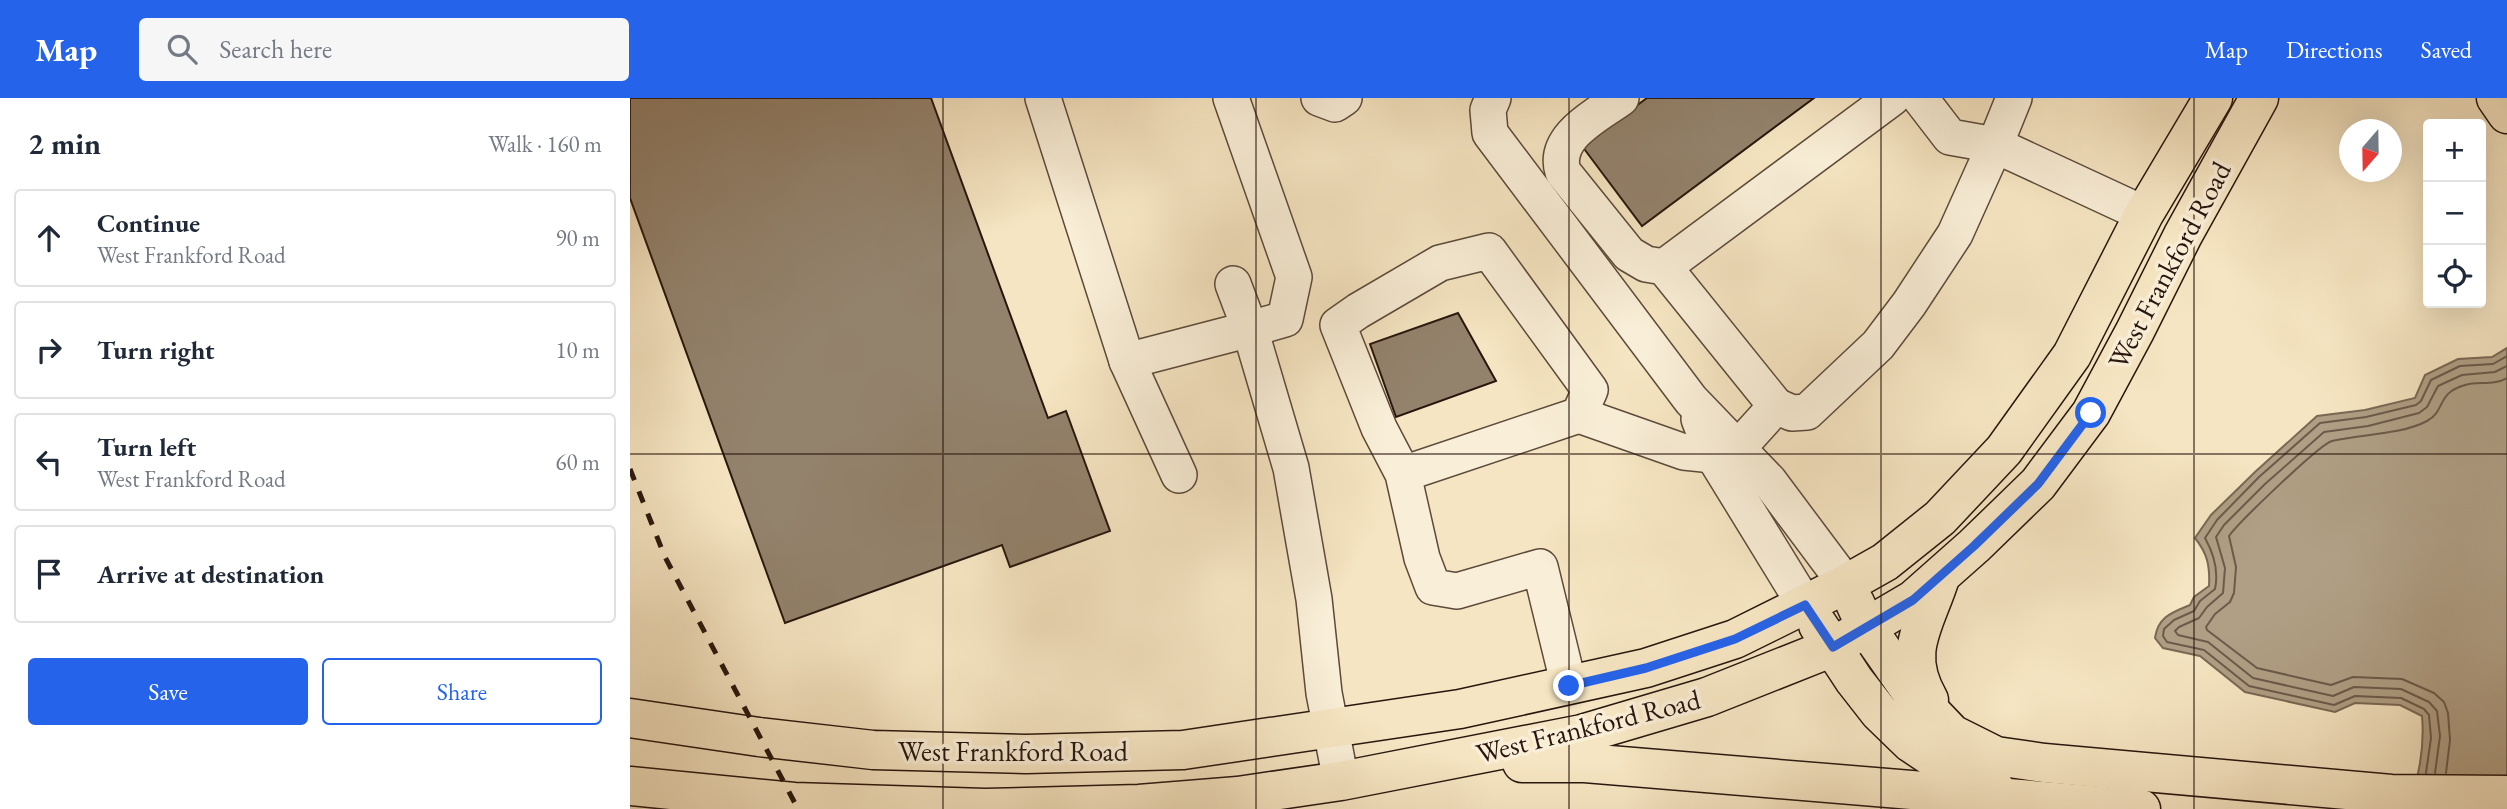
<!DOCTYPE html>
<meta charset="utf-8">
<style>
body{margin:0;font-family:"EB Garamond",serif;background:#f6f6f7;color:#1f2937}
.controls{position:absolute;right:21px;top:21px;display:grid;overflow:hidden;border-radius:7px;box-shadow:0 7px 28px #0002}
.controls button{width:63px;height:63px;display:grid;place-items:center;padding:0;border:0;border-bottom:2px solid #e0e1e3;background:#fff;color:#1f2937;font:35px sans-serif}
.compass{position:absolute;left:1709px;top:21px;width:63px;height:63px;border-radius:50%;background:#fff;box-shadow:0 7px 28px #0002;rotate:200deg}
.stop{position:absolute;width:21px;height:21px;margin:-16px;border:5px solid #2563eb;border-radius:50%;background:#fff}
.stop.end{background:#2563eb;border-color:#fff;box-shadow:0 2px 7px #0008}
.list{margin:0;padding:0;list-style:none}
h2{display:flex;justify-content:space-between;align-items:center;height:91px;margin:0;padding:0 28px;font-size:30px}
h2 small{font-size:23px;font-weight:400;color:#747a83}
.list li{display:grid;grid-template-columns:46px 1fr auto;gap:21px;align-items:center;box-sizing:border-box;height:98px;margin:0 14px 14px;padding:0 14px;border:2px solid #e0e1e3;border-radius:7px}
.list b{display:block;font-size:26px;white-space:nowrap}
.list p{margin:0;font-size:23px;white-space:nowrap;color:#747a83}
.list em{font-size:23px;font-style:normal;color:#747a83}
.actions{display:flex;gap:14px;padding:21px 28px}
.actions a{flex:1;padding:16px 0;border:2px solid #2563eb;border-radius:7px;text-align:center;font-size:24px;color:#2563eb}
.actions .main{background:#2563eb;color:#fff}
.icon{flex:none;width:38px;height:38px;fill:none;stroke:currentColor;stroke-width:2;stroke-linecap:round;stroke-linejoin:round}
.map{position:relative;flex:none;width:1877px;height:711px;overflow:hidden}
header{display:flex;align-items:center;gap:42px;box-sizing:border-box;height:98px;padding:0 35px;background:#2563eb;color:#fff}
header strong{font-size:33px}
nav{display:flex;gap:38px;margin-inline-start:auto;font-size:24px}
.search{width:490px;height:63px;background:#f6f6f7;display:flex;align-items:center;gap:18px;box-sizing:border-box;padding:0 24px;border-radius:7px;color:#747a83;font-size:26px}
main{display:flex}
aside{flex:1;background:#fff}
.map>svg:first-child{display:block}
.water{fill:#b09f85;stroke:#7a6855;stroke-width:2}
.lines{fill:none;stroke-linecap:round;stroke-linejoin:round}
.shore{stroke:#6c5a4a;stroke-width:2}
.building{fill:#93826c;stroke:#28160e;stroke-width:2}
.minor-casing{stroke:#5c4a3b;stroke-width:38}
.major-casing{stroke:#28160e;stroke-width:41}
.minor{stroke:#f9eed7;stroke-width:35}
.major{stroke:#f6e5c2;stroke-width:38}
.rail{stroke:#28160e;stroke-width:5;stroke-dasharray:12 12;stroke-linecap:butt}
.route{stroke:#2563eb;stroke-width:9}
.grid{fill:none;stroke:#28160e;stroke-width:2;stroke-opacity:0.55}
.labels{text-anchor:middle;stroke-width:7;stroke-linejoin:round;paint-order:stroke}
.street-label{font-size:28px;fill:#28160e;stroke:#f9eed7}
</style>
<header>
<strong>Map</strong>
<div class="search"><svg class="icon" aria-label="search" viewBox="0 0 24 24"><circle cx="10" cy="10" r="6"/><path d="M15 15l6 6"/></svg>Search here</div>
<nav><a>Map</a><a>Directions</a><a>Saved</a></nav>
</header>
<main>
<aside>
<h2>2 min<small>Walk · 160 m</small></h2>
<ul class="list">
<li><svg class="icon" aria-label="ahead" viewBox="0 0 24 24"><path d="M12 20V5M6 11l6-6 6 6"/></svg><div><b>Continue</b><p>West Frankford Road</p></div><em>90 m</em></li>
<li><svg class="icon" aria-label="right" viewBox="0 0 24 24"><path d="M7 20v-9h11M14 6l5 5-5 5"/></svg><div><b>Turn right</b></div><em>10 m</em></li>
<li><svg class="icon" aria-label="left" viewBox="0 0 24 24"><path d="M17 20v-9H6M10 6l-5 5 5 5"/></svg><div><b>Turn left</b><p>West Frankford Road</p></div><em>60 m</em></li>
<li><svg class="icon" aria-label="arrive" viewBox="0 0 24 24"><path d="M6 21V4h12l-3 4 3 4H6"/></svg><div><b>Arrive at destination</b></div></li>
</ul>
<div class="actions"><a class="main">Save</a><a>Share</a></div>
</aside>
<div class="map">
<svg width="1877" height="711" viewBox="0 0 1877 711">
<rect width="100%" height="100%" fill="#f6e5c2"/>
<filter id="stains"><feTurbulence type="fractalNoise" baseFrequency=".00286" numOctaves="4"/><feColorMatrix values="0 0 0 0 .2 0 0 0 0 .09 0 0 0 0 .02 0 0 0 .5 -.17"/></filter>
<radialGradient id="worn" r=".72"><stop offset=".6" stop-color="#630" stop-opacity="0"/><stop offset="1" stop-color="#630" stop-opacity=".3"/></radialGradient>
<path class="water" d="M1877 250V711H1779C1788 679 1795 651 1792 618L1770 607 1725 605 1705 614 1615 594 1570 558 1533 550 1525 540C1528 519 1541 515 1560 507L1564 499 1579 488C1580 469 1578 456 1565 440L1581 417 1625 374 1687 318 1735 312 1785 300 1795 277 1828 261 1862 259Z"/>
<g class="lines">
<g class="shore">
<path d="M1796 675 1801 640 1799 617 1794 611 1771 600 1725 598 1704 607 1619 588 1574 552 1537 544 1533 538 1534 531 1544 522 1564 513 1570 503 1585 491C1589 472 1584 456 1575 440L1587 422 1629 379 1690 325 1736 319 1786 307 1791 303 1801 282 1830 268 1863 266 1877 258"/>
<path d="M1805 675 1810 638 1807 613 1799 604 1771 591 1724 589 1703 598 1623 580 1578 544 1548 537 1545 533 1549 529 1569 520 1577 509 1593 495 1595 470 1586 439 1594 427 1635 386 1694 334 1738 328 1789 315 1797 309 1808 288 1832 277 1865 274 1877 268"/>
<path d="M1816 675 1820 642 1818 615 1814 604 1804 595 1772 581 1723 579 1701 587 1627 570 1577 532 1576 529 1585 516 1600 504 1604 495 1606 469 1599 438C1609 424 1690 346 1702 343 1730 336 1771 337 1797 323 1816 313 1806 295 1835 287 1849 283 1863 288 1877 280"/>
</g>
</g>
<g class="building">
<path d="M0 0H301L418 320 436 313 480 433 380 469 372 447 155 525 0 100Z"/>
<path d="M1017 0H1184L1012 128 952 48Z"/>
<path d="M828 215 866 283 766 319 740 246Z"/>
</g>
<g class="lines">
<g class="minor-casing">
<g id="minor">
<path d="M413 0 497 263 549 377"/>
<path d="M601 0 664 179 655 221 620 231 661 370 684 501 694 595 711 683"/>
<path d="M689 0 705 6 714 0"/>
<path d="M863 0 858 12 860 35 1061 302 1139 383 1216 486"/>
<path d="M991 0C966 18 922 39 933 74L999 156 1016 166 1034 169 1146 308"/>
<path d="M1290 0 1320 39 1365 47 1384 0"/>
<path d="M1034 169 1262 0"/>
<path d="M497 263 620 231 603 186"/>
<path d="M949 317 1054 354 1083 357"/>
<path d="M1069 321 1083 357 1175 507"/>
<path d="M1108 350 1146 308 1162 315 1177 314 1248 247 1279 206 1325 136 1365 47 1514 116"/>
<path d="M773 376 749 330 708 227 728 213 810 165 859 153 960 292 949 317 773 376 792 460 803 489 827 493 910 469 939 588"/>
</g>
</g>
<g class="major-casing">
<g id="major">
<path d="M1866 0 1877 16"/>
<path d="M1225 505 1236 529 1280 592 1322 636 1366 658 1414 665 1761 696 1877 697"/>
<path d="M1188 527 1224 582 1249 614 1281 645 1329 677 1365 691"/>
<path d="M1299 602C1271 554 1295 527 1310 480"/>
<path d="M0 620 129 639 243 652 396 656 553 652 830 611 1016 570 1105 541 1216 486 1255 464 1310 420 1374 352 1442 257 1514 116 1583 0"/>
<path d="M892 665H955L1511 711"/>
<path d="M0 688 164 704 355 710 509 706 608 698 711 683 952 636 1077 599 1203 549 1283 502 1344 448 1408 386 1461 315 1505 233 1553 137 1629 0"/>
</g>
</g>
<use href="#minor" class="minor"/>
<use href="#major" class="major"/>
<path class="rail" d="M0 371 35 459 168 711"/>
</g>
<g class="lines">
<path class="route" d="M939 588 1016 570 1105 541 1175 507 1203 549 1283 502 1344 448 1408 386 1461 315"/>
</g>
<path class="grid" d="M313 0V711M626 0V711M939 0V711M1251 0V711M1564 0V711M0 356H1877"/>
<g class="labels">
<g class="street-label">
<text transform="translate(1539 167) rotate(-62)" y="10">West Frankford Road</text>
<text transform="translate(958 628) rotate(-14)" y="10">West Frankford Road</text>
<text x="383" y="663">West Frankford Road</text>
</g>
</g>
<rect width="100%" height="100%" filter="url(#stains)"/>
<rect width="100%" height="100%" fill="url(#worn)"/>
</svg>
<div class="controls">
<button>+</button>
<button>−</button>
<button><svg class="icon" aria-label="locate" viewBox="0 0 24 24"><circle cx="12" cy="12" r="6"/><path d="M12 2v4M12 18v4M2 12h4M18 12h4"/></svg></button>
</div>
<svg class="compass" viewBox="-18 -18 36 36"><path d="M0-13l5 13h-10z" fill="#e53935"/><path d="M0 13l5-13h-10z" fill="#747a83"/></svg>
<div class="stop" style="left:1461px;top:315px"></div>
<div class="stop end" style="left:939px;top:588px"></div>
</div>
</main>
